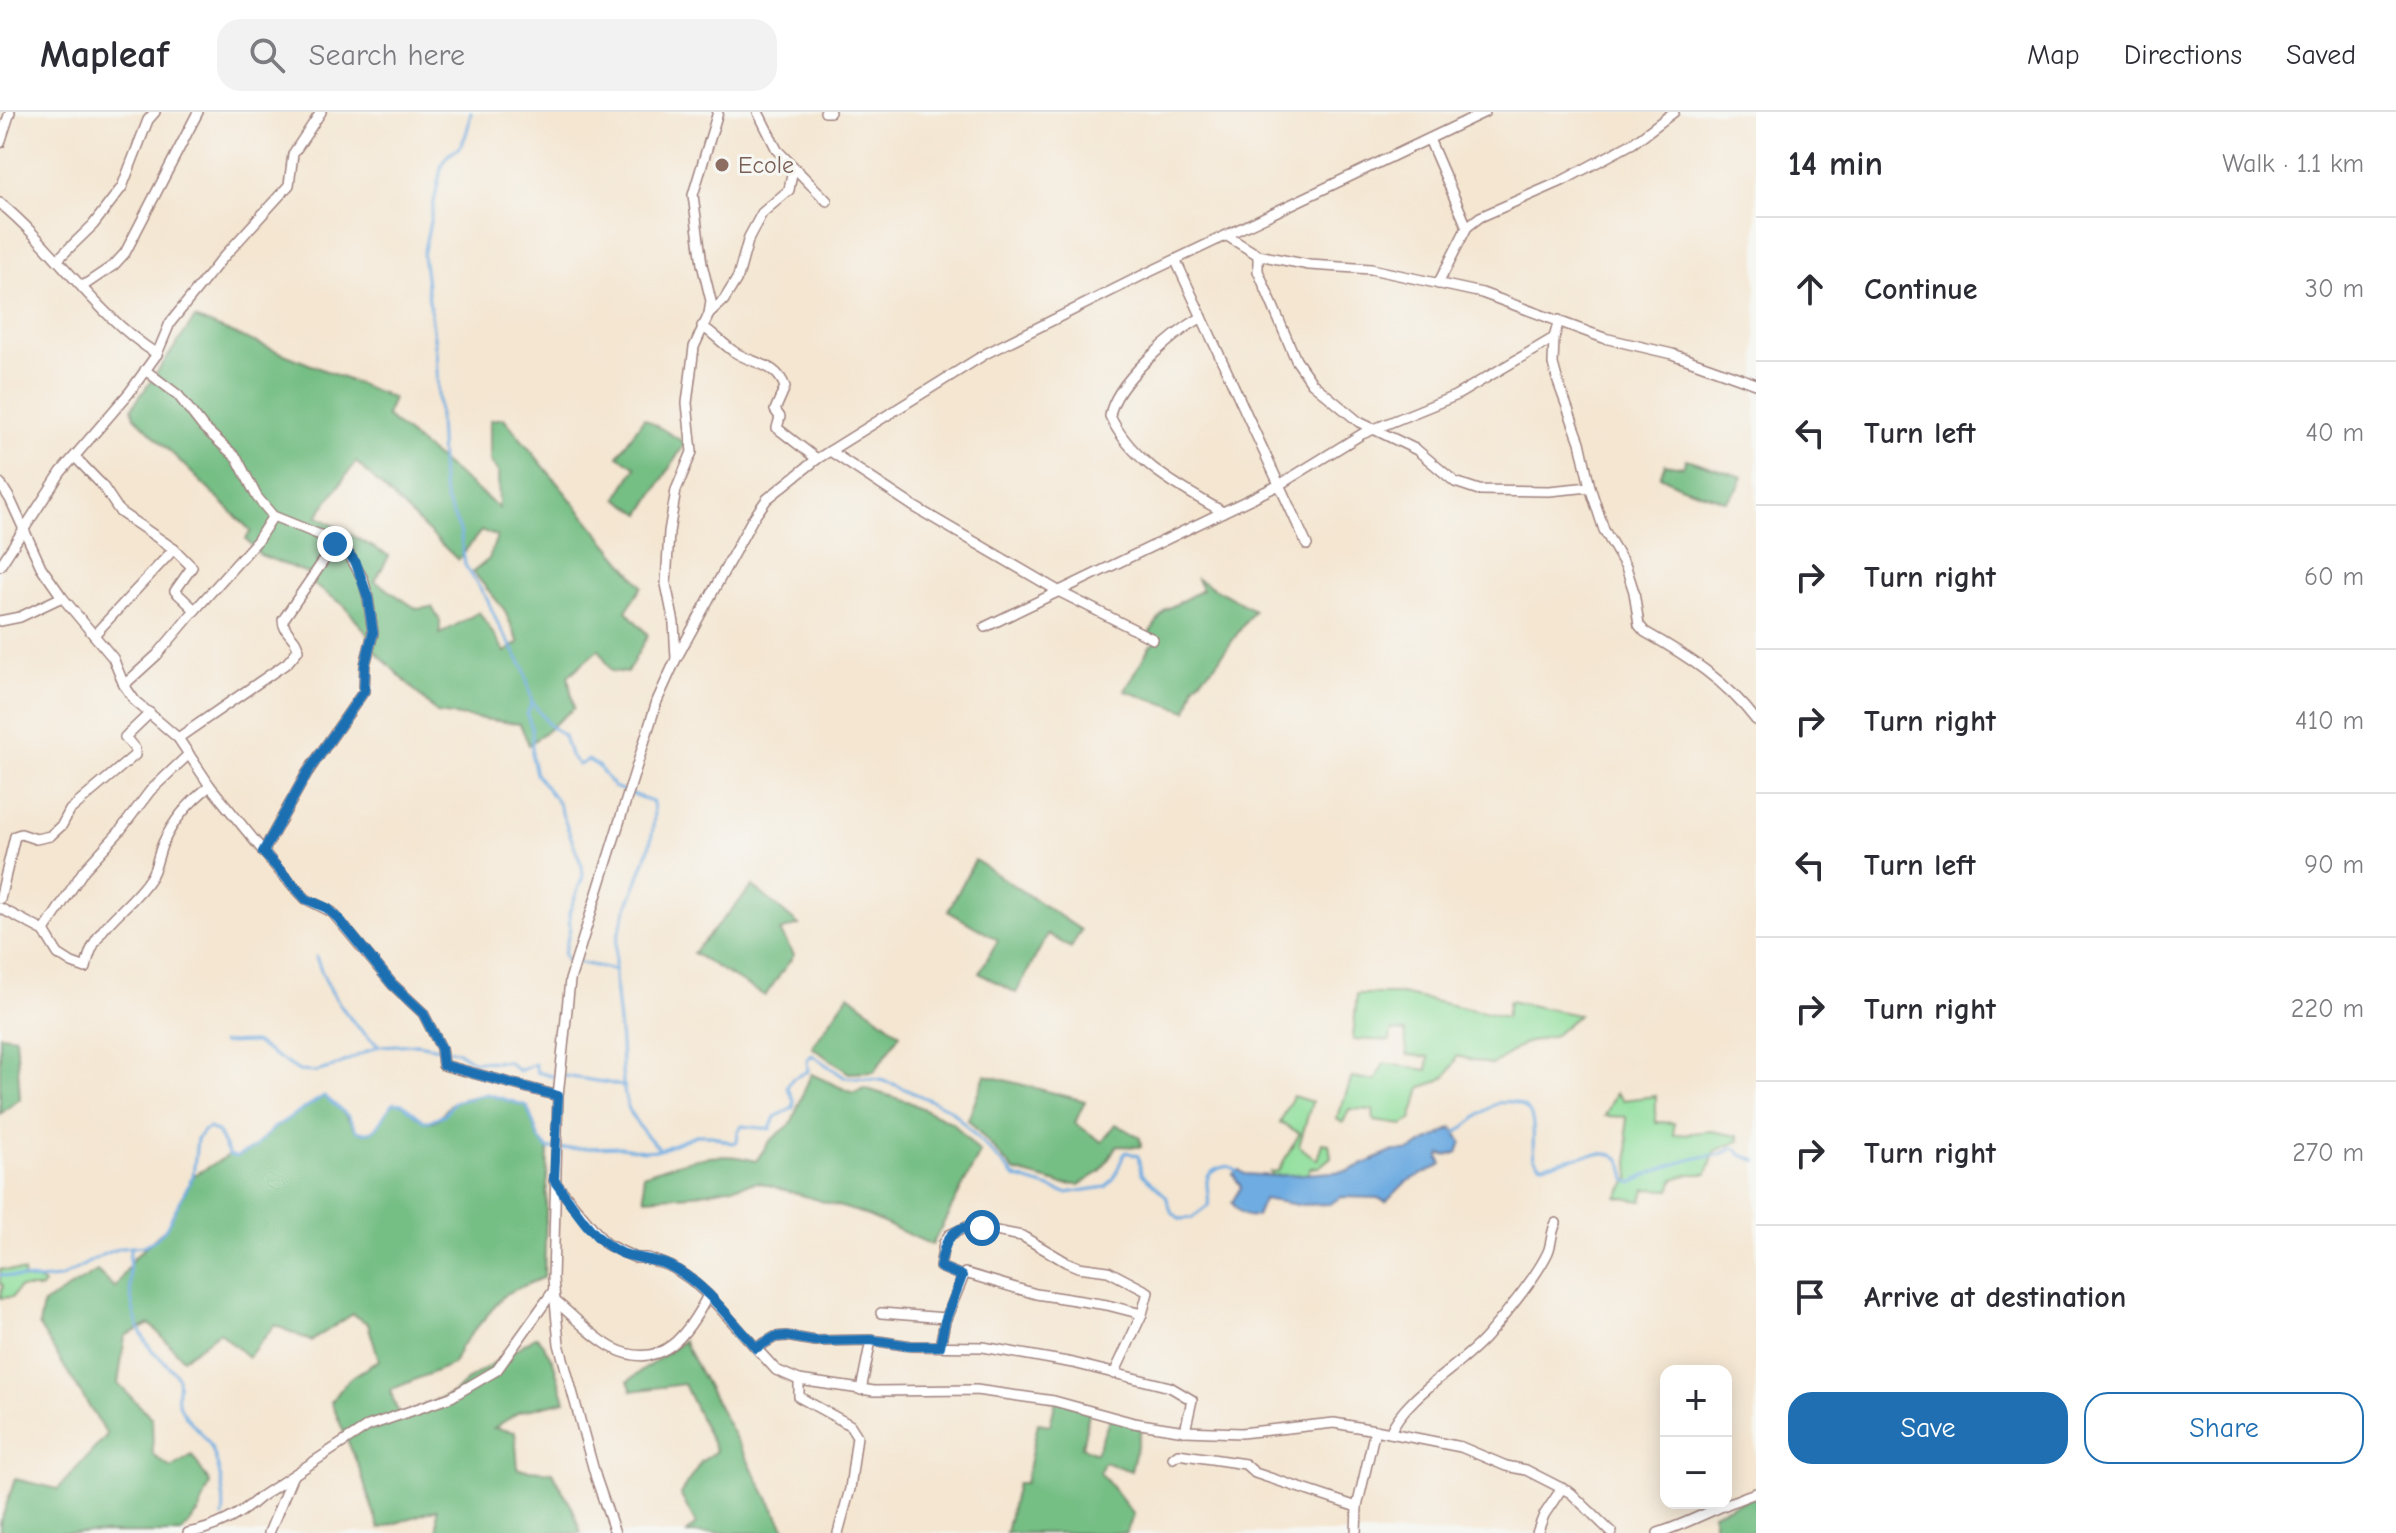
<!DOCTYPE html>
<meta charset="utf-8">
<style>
body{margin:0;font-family:"Comic Neue",sans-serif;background:#f2f2f3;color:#2b2b33}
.controls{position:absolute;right:24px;bottom:24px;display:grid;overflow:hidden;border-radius:16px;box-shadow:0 4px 20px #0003}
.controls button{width:72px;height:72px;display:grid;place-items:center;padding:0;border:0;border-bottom:2px solid #e1e1e2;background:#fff;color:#2b2b33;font:40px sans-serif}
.stop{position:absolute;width:24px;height:24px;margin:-18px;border:6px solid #1f6fb2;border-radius:50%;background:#fff}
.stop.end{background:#1f6fb2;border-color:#fff;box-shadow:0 2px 8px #0008}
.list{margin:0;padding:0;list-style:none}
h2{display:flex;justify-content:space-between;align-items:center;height:104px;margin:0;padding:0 32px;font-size:34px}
h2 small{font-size:26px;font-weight:400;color:#7c7c81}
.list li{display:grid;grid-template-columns:52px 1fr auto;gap:24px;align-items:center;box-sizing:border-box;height:144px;padding:0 32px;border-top:2px solid #e1e1e2}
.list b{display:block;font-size:30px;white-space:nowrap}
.list em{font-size:26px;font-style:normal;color:#7c7c81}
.actions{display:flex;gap:16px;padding:24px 32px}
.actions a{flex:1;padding:18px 0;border:2px solid #1f6fb2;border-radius:24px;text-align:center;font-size:28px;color:#1f6fb2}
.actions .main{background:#1f6fb2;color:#fff}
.icon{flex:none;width:44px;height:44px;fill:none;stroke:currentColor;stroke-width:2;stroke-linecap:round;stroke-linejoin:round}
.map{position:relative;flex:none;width:1756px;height:1421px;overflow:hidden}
header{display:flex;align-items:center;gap:48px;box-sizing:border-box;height:112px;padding:0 40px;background:#fff;border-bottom:2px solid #e1e1e2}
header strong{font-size:38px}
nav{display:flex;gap:44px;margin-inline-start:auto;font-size:28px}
.search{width:560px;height:72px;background:#f2f2f3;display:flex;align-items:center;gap:20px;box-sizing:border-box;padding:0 28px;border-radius:24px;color:#7c7c81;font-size:30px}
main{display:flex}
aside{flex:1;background:#fff}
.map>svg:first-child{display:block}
.green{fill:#91df9d;stroke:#6e7f64;stroke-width:2}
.forest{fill:#74be84;stroke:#5f6e58;stroke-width:2;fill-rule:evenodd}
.water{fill:#6eace1;stroke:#5c6686;stroke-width:2}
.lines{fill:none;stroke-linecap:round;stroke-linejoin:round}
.stream{stroke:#6eace1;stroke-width:3}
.minor-casing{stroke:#9f827e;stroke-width:12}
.minor{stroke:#fff;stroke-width:9}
.route{stroke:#1f6fb2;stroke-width:10}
.education-dot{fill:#8d6e63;stroke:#f6f6f2;stroke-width:3}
.labels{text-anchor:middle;stroke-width:6;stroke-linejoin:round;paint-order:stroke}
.education-label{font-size:24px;fill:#785e54;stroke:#f6f6f2;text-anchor:start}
</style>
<header>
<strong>Mapleaf</strong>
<div class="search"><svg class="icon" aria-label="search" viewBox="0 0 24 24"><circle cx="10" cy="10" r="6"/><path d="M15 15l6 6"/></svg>Search here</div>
<nav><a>Map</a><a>Directions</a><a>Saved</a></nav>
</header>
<main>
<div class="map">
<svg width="1756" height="1421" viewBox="0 0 1756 1421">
<rect width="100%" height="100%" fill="#f6f6f2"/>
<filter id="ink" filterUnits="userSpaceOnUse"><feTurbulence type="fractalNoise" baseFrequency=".0125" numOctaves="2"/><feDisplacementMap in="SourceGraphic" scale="16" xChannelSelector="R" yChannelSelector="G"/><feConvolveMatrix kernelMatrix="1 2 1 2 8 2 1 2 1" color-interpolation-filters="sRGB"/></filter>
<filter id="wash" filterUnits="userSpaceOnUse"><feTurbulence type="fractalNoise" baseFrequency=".006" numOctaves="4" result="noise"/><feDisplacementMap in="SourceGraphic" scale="32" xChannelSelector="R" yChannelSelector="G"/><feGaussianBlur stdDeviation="1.8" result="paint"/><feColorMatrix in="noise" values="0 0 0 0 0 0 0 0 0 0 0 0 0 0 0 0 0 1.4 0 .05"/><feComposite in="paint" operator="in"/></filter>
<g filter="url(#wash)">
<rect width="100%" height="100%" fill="#f4e6d1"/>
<g class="green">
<path d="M1357 882H1401L1506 905 1509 889 1578 903 1555 923 1523 932 1492 953 1457 944C1449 965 1443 969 1421 975L1411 1008 1403 1013 1374 1009 1373 998 1349 997 1343 1011 1337 1007 1352 965 1375 969 1384 951 1427 958 1429 945 1407 943 1405 920 1391 919 1390 929 1353 927Z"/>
<path d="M1616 981 1623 988 1656 984V1010L1674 1011V1023L1712 1019 1738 1024 1739 1029 1715 1039 1707 1062H1689L1674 1067 1670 1078 1645 1077 1642 1089 1617 1085 1630 1066 1626 1005 1605 1004Z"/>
<path d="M1293 984 1312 990 1299 1034 1317 1048 1322 1031 1329 1032 1331 1045 1319 1055 1310 1056 1307 1063 1273 1064 1270 1060 1278 1059 1300 1021 1280 1011Z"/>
<path d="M0 1157 24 1160 23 1167 37 1168 44 1172 41 1176H19L12 1185 0 1186 3 1173 0 1172Z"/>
</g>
<g class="forest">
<path d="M195 206 393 286 386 304 499 396 498 360 490 349V308L504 306 642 474 626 499 648 523 627 561 611 559 599 537 568 564 574 596 529 633 520 612 437 601 370 534 371 527 344 493 311 471 310 462 260 443 246 427 251 419 134 304 132 296ZM356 350 458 448 481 419 497 424 489 447 473 460 504 497 519 531 505 540 479 500 440 522V509L432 495 417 497 375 469 389 444 317 404Z"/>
<path d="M644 306 685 331 641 402 617 386 636 355 618 344Z"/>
<path d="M1686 347 1742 365 1738 377 1726 389 1682 375 1660 364 1665 352 1683 355Z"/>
<path d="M1197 467 1254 498 1215 553 1195 572 1187 599 1125 579 1150 534 1157 529 1148 523 1165 498 1202 478Z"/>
<path d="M975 748 1081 818 1071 836 1048 822 1016 881 979 861 998 828 948 799Z"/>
<path d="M753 774 799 813 780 819 794 843 765 884 693 841Z"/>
<path d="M849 882 900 922 874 960 849 961 812 935Z"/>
<path d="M0 923 16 925 20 987 0 1002Z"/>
<path d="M811 962 853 981 864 976 909 990 953 1011 980 1041 932 1133 861 1101 758 1070 692 1083 645 1086 643 1063C678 1050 719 1037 756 1049L770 1029 791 1012Z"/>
<path d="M985 963 1085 989 1075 1011 1102 1030 1116 1012 1140 1026 1141 1035 1117 1034 1100 1060 1079 1073 1061 1072 1014 1059 968 1008Z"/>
<path d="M487 982 527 994 539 1027 548 1037 544 1165 505 1182 461 1234 453 1252 390 1278 399 1304 452 1282 470 1266 537 1224 553 1249 565 1289 519 1300 494 1316 515 1320 518 1357 552 1360 573 1397 581 1421H435L437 1420V1397L379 1417 360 1358 331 1290 349 1267 379 1248 368 1212 353 1202 311 1229 275 1213 248 1245 219 1220 183 1247 150 1212 125 1224 118 1272 152 1306 153 1343 171 1356 192 1343 210 1371 199 1400 181 1421H0V1412L15 1367 58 1377 107 1323 39 1214 43 1192 97 1159 115 1176 134 1146 166 1116 193 1064 229 1043 236 1045 255 1035 275 1015 324 984C339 994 347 1005 357 1019 379 1027 380 1004 394 991 409 990 413 1006 426 1009 440 1012 443 999 451 992 458 986 477 985 487 982Z"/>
<path d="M683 1229 787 1421H687L696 1412 680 1382 701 1350 716 1339 684 1272 632 1279 628 1269Z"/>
<path d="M1056 1288 1090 1296 1082 1335 1096 1341 1111 1304 1141 1317 1131 1359 1104 1350 1100 1360 1134 1403 1126 1421H1006L1017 1371H1025L1038 1311 1050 1313Z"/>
<path d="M1756 1383V1421H1713V1401Z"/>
</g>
<path class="water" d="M1452 1016 1462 1030 1458 1040 1447 1044 1441 1042 1439 1046 1442 1053 1406 1070 1386 1090 1378 1086 1341 1085 1330 1092 1298 1093 1264 1087 1257 1104C1244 1106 1238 1102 1232 1090L1241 1075 1233 1062 1239 1058 1245 1062 1273 1064 1348 1059 1394 1039H1409Z"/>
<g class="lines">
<g class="stream">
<path d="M471 0C469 12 466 31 456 38 448 43 446 44 442 52L423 143 436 240 442 372 447 391 460 418 465 453 488 489 498 512 524 556 532 590 549 613 564 624 570 643 579 653 588 648 598 654 614 675 653 690C659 736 630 777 619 820 610 855 618 895 621 931 622 950 621 973 627 992 633 1009 647 1025 660 1037"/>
<path d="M532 590 527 603 532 617V645L536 662 558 691 582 754 583 764 569 801 570 816 564 842 566 848 615 858"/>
<path d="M316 845C327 879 351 913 379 934L416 932 457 939 472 949 508 950 519 959 535 952 537 960 551 964H565L609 971 625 975"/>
<path d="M222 931 254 930 299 959 315 960 333 955 379 934"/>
<path d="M1454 1022C1469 1014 1481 999 1496 992 1510 986 1529 992 1532 1007 1535 1020 1532 1033 1534 1046L1541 1053C1558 1052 1610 1031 1621 1049 1624 1054 1625 1062 1626 1068L1632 1071C1652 1059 1679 1050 1702 1045 1714 1043 1722 1044 1733 1036L1737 1037 1741 1043 1756 1048"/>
<path d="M130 1137C128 1169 130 1211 151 1237 159 1246 171 1254 177 1264 181 1272 176 1280 178 1288 182 1307 202 1318 210 1333 219 1351 226 1386 223 1405"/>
<path d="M0 1163 37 1168 60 1166 104 1142 121 1136 144 1134 156 1127 166 1116 193 1064 197 1027 203 1019 210 1016 218 1021 229 1043 236 1045 255 1035 275 1015 324 984 348 1004 357 1019C379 1027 380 1004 394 991L403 992 424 1009H429L444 1003 454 990 487 982 527 994 539 1027 548 1037 622 1035 643 1039 660 1038 696 1023H710L731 1031 737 1030 738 1020 742 1014 770 1017 775 1005 793 996 794 989 787 975 792 967 808 959 807 948 812 943 844 965 880 968 896 973 950 997 1015 1065 1066 1081 1106 1075 1114 1066 1124 1042 1127 1040 1138 1044 1141 1061 1166 1084 1171 1099 1180 1107 1192 1106 1208 1094C1211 1078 1198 1063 1220 1056 1228 1053 1231 1054 1237 1060"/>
</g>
</g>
</g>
<g filter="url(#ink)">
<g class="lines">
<g class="minor-casing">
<g id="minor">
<path d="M758 0 777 38 827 89"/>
<path d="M825 0H830"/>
<path d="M1429 27 1467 115 1438 172"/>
<path d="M0 31 10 0"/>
<path d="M0 91C57 138 95 203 157 242"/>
<path d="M1467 115 1480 105 1562 69 1633 31 1674 0"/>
<path d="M1227 124 1258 143 1309 153 1371 157 1482 181 1604 226 1672 242 1756 272"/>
<path d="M1258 143V159L1296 248 1312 271 1359 310 1417 338 1455 370 1479 378 1549 379 1590 375"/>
<path d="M58 147 93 113 122 75 148 8 155 0"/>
<path d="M1176 149 1307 433"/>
<path d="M83 174 114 153 125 141 198 0"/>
<path d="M709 202 724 188 738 165 749 125 762 101 789 78 793 56"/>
<path d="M1202 205C1174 221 1114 271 1110 304 1132 351 1180 375 1223 400"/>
<path d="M1559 208 1554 226 1553 252 1558 270 1580 330 1590 375 1604 418 1626 455 1634 480 1639 513 1645 520C1688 544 1726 569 1756 608"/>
<path d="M702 214C714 222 722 231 733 239 753 253 776 250 785 275L775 298 780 305 777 316 817 347"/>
<path d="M145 258 178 283 203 315 237 346 257 385 273 404 325 425 348 441 363 467 368 486 373 521 365 553 364 579 307 661 263 740"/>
<path d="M830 339 913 394 1060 480 1153 527"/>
<path d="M75 345 102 373 120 400 174 437 192 455 175 479 195 498 157 543 124 573"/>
<path d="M0 371 10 387 41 455 62 485 113 546 124 573 135 589 178 626 210 674 281 761 306 787 332 800 392 872 423 901 441 936 443 953 558 984"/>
<path d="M0 454 61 360 129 281 157 242 170 211 220 149 289 73 293 42 321 0"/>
<path d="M195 498 257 429 273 404"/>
<path d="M0 509 20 505 62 485"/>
<path d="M985 515 1279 373 1362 322 1455 284 1554 226"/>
<path d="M94 523 174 437"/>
<path d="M676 546 674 511 666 472 669 420 676 378 692 340 687 291 694 235 709 202 711 189 702 152 693 83 718 0"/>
<path d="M178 626 287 551 298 538C298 526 283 521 283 508L335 432"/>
<path d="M0 787 15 724 21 722 36 727 50 724 62 713 70 698 135 643V637L125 625 150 601"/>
<path d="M0 796 44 819 58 842 72 851 86 856C93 812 130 798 150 766 157 756 158 742 163 731 174 707 189 690 210 674"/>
<path d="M44 819 84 758 119 720 150 679 189 642"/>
<path d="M554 1069 606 1132 636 1146H647L672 1155 690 1167 708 1183 776 1258 799 1268 874 1279 976 1278 1054 1289 1134 1311 1185 1319 1241 1321 1334 1311 1375 1318 1461 1335 1506 1354 1526 1358 1571 1381 1612 1421"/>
<path d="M962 1164 940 1155 944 1131 949 1123 969 1114 1022 1124 1066 1150 1078 1155 1108 1159 1146 1179 1148 1180 1142 1202 1114 1262"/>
<path d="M555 1189C574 1204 592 1225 613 1236 663 1261 689 1220 708 1183"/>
<path d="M881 1201 946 1206"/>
<path d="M940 1234 945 1209 965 1161 1036 1182 1107 1193 1142 1202"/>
<path d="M756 1236 775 1225 786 1224 815 1229 871 1228 911 1234 983 1235 1073 1251 1170 1275 1192 1288 1185 1319"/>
<path d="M799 1268V1285L850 1313 857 1324 850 1377 838 1421"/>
<path d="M861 1278 871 1228"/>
<path d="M1390 1321C1404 1285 1460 1255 1486 1225 1504 1204 1536 1166 1548 1140 1552 1131 1551 1120 1556 1111"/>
<path d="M1173 1346 1178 1342 1245 1352 1255 1361 1357 1395"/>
<path d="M188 1421C215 1416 240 1403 260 1385L368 1314 451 1285 497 1258 554 1178"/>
<path d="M269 1421 292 1365"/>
<path d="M615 1421 596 1366 559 1232 553 1167 558 984 570 868 657 589 676 547 752 408 767 387 817 347 987 241 1143 163 1485 0"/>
<path d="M1356 1421 1357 1395 1375 1318"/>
<path d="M1537 1421 1544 1403 1562 1376"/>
<path d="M1658 1421C1692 1410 1722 1392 1756 1381"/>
</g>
</g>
<use href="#minor" class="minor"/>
</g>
</g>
<g class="lines" filter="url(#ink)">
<path class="route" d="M335 432 348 441 356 451 368 486 373 521 365 553 364 579 307 661 263 740 306 787 327 796 338 806 392 872 423 901 441 936 443 953 558 984 554 1068C572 1092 592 1128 619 1140 636 1148 655 1146 672 1155 706 1173 731 1208 756 1236L775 1225 786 1224 815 1229 871 1228 911 1234H940L945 1209 962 1164 940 1155C944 1129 952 1110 982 1116"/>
</g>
<circle class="education-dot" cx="722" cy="53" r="8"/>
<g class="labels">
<g class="education-label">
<text x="738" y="61">Ecole</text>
</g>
</g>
</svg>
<div class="controls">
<button>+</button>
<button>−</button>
</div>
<div class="stop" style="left:982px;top:1116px"></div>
<div class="stop end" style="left:335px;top:432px"></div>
</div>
<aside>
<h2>14 min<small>Walk · 1.1 km</small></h2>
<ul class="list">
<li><svg class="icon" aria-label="ahead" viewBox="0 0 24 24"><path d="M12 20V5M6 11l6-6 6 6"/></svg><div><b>Continue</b></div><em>30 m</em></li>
<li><svg class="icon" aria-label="left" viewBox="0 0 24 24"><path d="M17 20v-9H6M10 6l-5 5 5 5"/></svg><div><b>Turn left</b></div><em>40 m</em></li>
<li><svg class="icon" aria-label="right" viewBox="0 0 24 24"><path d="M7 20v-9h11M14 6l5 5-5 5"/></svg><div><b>Turn right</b></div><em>60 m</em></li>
<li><svg class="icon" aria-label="right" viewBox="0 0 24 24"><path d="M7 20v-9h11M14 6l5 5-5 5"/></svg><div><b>Turn right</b></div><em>410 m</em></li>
<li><svg class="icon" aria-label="left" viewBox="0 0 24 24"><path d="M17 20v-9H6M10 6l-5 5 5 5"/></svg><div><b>Turn left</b></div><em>90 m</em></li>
<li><svg class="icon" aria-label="right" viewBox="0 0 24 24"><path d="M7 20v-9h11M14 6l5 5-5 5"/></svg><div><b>Turn right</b></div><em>220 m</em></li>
<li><svg class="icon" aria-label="right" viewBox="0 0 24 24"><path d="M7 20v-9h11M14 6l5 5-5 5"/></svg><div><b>Turn right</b></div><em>270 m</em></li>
<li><svg class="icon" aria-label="arrive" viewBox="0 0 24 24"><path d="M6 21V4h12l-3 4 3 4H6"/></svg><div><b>Arrive at destination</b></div></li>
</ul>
<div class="actions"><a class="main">Save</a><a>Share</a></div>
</aside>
</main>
